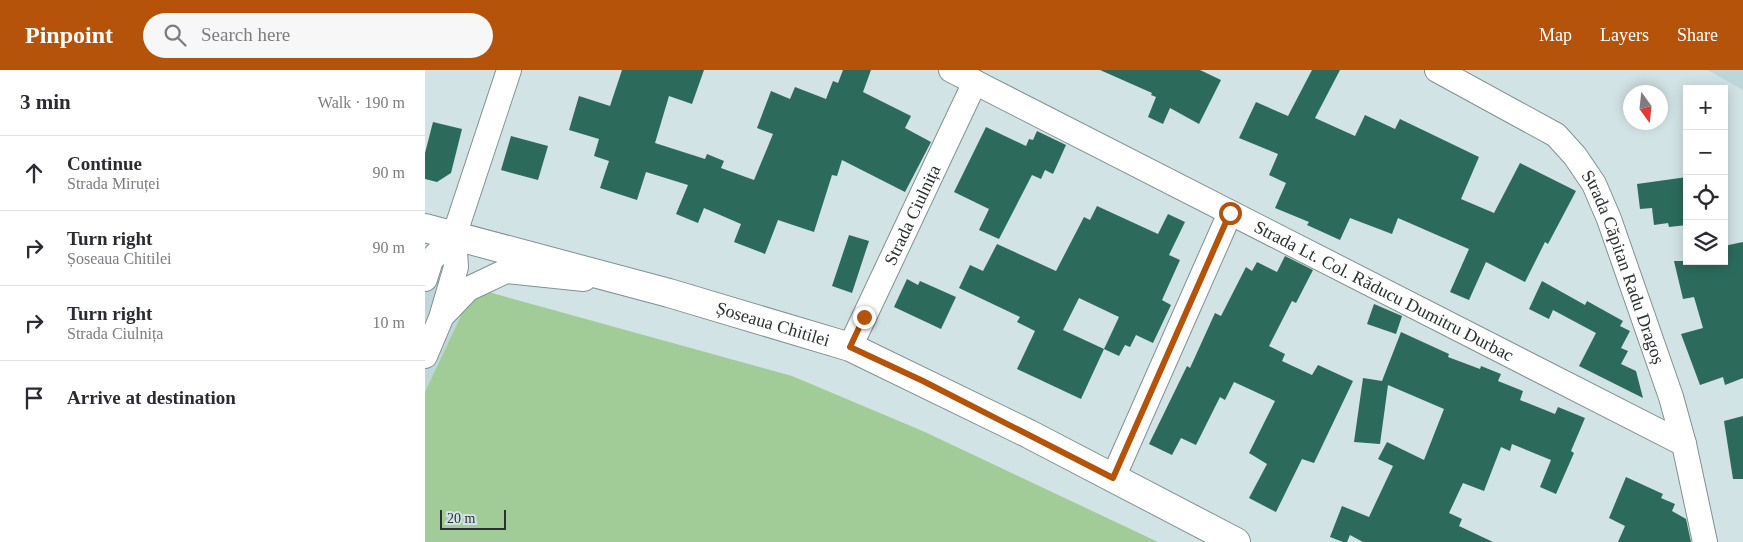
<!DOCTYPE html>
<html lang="en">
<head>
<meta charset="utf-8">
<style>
  :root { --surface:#fff; --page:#f7f7f7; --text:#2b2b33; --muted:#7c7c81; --line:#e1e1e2; --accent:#b45309 }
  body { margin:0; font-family:Georgia,serif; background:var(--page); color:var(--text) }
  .controls { position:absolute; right:15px; top:15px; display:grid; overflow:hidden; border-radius:0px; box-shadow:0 2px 12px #0003 }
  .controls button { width:45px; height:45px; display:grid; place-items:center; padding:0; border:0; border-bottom:1px solid var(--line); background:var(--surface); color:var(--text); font:25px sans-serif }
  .compass { position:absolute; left:1198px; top:15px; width:45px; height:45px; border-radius:50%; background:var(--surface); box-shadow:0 2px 12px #0003; rotate:165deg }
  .scale { position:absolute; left:15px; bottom:12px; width:66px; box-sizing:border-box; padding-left:5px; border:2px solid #2b3132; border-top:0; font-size:14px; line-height:18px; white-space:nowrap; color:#2b3132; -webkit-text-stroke:4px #d2e3e6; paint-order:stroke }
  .stop { position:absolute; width:15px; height:15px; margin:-11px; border:4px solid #b45309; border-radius:50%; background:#fff }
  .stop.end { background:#b45309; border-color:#fff; box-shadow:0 1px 5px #0008 }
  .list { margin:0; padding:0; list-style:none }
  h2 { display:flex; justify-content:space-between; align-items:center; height:65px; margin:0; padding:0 20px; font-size:21px }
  h2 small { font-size:16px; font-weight:400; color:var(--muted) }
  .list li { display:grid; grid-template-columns:32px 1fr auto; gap:15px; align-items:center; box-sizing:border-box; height:75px; padding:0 20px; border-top:1px solid var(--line) }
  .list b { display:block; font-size:19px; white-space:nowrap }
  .list p { margin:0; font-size:16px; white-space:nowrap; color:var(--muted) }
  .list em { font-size:16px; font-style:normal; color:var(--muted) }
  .icon { flex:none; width:28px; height:28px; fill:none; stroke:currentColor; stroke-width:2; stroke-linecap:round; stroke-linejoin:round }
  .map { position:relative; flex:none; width:1318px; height:472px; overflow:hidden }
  header { display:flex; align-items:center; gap:30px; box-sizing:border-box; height:70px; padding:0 25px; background:var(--accent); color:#fff }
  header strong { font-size:24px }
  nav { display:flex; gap:28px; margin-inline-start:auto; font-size:18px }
  .search { width:350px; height:45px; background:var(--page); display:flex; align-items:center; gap:12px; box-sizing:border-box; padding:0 18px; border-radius:28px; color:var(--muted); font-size:19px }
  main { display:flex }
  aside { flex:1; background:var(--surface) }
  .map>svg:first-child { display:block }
  .built { fill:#bdd6da }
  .green { fill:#a1cc97 }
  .building { fill:#2c6b5b; fill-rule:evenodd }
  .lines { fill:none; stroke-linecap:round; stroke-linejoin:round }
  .street-casing { stroke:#819193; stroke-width:26 }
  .primary-casing { stroke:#819193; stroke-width:30 }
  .street { stroke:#fff; stroke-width:24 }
  .primary { stroke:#fff; stroke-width:28 }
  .route { stroke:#b45309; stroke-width:6 }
  .labels { text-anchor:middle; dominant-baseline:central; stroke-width:5; stroke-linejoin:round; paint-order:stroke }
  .street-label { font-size:18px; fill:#2b3132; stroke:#d2e3e6 }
</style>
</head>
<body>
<header>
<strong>Pinpoint</strong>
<div class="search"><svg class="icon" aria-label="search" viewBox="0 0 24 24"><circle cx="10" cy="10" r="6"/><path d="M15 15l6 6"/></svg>Search here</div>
<nav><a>Map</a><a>Layers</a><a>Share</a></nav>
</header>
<main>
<aside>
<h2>3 min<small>Walk · 190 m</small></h2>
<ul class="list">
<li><svg class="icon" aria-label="ahead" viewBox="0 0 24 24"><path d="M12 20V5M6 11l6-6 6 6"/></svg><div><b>Continue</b><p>Strada Miruței</p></div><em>90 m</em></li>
<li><svg class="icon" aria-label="right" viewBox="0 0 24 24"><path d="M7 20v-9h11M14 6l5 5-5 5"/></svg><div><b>Turn right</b><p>Șoseaua Chitilei</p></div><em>90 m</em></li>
<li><svg class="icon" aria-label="right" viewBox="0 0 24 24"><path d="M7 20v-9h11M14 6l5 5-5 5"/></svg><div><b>Turn right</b><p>Strada Ciulnița</p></div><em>10 m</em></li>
<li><svg class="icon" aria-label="arrive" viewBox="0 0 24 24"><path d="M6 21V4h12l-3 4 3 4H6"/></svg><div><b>Arrive at destination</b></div></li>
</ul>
</aside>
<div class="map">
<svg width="1318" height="472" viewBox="0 0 1318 472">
  <rect width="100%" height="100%" fill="#d2e3e6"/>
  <g class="built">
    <polygon points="1283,0 1318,0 1318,20"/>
    <polygon points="0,204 49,218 0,322"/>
  </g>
  <polygon class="green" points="49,218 367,306 500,362 733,472 0,472 0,322"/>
  <g class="building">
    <polygon points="197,0 279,0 267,34 244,26 230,73 280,89 282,84 299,91 296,98 329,110 348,64 332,58 346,21 365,29 370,17 401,29 408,11 413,13 418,0 446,0 438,22 486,46 480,58 506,72 480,122 417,90 412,106 407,105 389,162 353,150 340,184 309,172 316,154 279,138 273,153 251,144 263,115 221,102 212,130 175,118 184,91 169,86 174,69 144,60 154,26 185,36"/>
    <polygon points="675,0 775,0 796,10 774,54 745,38 738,54 723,47 731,27 726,25 727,23"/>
    <polygon points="887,0 915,0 890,48 930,66 940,45 970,59 975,49 1054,87 1036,129 1069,143 1095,93 1151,121 1123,174 1120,172 1100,212 1061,192 1044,230 1025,222 1044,179 973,148 967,164 925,148 915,170 882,155 884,152 850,138 861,113 844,105 853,84 814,68 831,32 863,46"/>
    <polygon points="8,52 37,59 26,103 12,112 0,109 0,83"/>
    <polygon points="561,57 601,76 604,69 608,70 612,61 641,75 628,104 620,100 616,109 607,105 574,169 554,160 564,139 529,122"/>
    <polygon points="86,66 123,76 113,110 76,100"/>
    <polygon points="1262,107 1262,155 1244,157 1243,153 1229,155 1227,138 1215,139 1212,114"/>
    <path d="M 672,136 L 733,164 L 743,144 L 760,152 L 744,185 L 755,190 L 737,230 L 746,235 L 728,273 L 711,265 L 705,277 L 700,275 L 694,286 L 679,279 L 656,329 L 592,299 L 610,261 L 592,252 L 595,247 L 534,218 L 545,195 L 558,201 L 572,174 L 631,201 L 659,147 L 665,150 ZM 654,228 L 694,247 L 679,279 L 638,260 Z"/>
    <polygon points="424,165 444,171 427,223 407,216"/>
    <polygon points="1318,172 1318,308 1300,315 1298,307 1275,315 1256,264 1278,258 1269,227 1258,229 1249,191 1299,191 1299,176"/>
    <polygon points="860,186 888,200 871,233 867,231 844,276 860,284 857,291 887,305 893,295 928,311 889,393 877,389 851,442 824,428 842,394 824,383 850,331 809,312 800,330 795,327 771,375 756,368 747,385 724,374 762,296 765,298 790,243 796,246 821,197 827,201 832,192 852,202"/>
    <polygon points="482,209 493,215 495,211 531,227 516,259 469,237"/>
    <polygon points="1117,211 1160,235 1162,231 1198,251 1195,256 1205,261 1196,278 1203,281 1196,294 1211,301 1218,328 1154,296 1171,263 1128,240 1124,249 1104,239"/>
    <polygon points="949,234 977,246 971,264 942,254"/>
    <polygon points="976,262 1024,284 1023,287 1055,299 1056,296 1076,304 1073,311 1098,321 1095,330 1130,344 1133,337 1160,348 1146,381 1149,383 1131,424 1115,417 1126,390 1087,374 1085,381 1076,377 1059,421 1038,413 1024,443 1037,449 1034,456 1068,472 938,472 925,465 922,472 918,472 905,467 917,436 944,447 968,396 953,389 962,372 999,390 1019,339 963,315 955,374 929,372 938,308 957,311"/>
    <polygon points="1318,346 1318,409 1308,409 1299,351"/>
    <polygon points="1201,407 1238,424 1236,428 1250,434 1247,441 1261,449 1266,472 1193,472 1200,456 1184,448"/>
  </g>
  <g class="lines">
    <defs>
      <g id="street">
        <path id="s1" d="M 526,0 L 1259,374"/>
        <path id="s2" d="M 1012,0 L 1131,65 L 1150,86 L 1169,114 L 1184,149 L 1246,327 L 1259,374 L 1280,472"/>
        <polyline points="0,209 6,190 29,166"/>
        <polyline points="20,243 43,219 81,201 159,209"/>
        <path id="s3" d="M 425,277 L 550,12"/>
        <polyline points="0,286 16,248 31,197 29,166 84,0"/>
        <polyline points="688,408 805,143"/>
      </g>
      <g id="primary">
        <path id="s4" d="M 0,158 L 244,223 L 425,277 L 604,364 L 811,472"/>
      </g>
    </defs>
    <use href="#street" class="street-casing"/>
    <use href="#primary" class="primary-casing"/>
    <use href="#street" class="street"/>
    <use href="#primary" class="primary"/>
  </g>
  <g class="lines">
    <polyline class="route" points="439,247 425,277 498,311 688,408 805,143"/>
  </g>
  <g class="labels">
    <g class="street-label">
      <text stroke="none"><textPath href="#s3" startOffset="146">Strada Ciulnița</textPath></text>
      <text stroke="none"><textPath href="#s2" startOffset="286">Strada Căpitan Radu Dragoș</textPath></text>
      <text stroke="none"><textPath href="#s1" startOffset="486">Strada Lt. Col. Răducu Dumitru Durbac</textPath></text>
      <text stroke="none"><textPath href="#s4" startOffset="361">Șoseaua Chitilei</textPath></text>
    </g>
  </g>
</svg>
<div class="controls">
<button>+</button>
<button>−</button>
<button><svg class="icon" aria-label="locate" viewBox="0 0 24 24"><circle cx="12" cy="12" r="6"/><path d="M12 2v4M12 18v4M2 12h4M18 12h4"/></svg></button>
<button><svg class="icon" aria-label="layers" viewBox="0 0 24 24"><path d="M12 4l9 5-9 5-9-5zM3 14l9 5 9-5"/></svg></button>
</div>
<svg class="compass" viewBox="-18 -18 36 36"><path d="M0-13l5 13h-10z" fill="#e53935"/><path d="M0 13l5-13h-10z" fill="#7c7c81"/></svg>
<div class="scale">20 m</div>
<div class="stop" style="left:805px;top:143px"></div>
<div class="stop end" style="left:439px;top:247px"></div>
</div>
</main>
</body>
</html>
